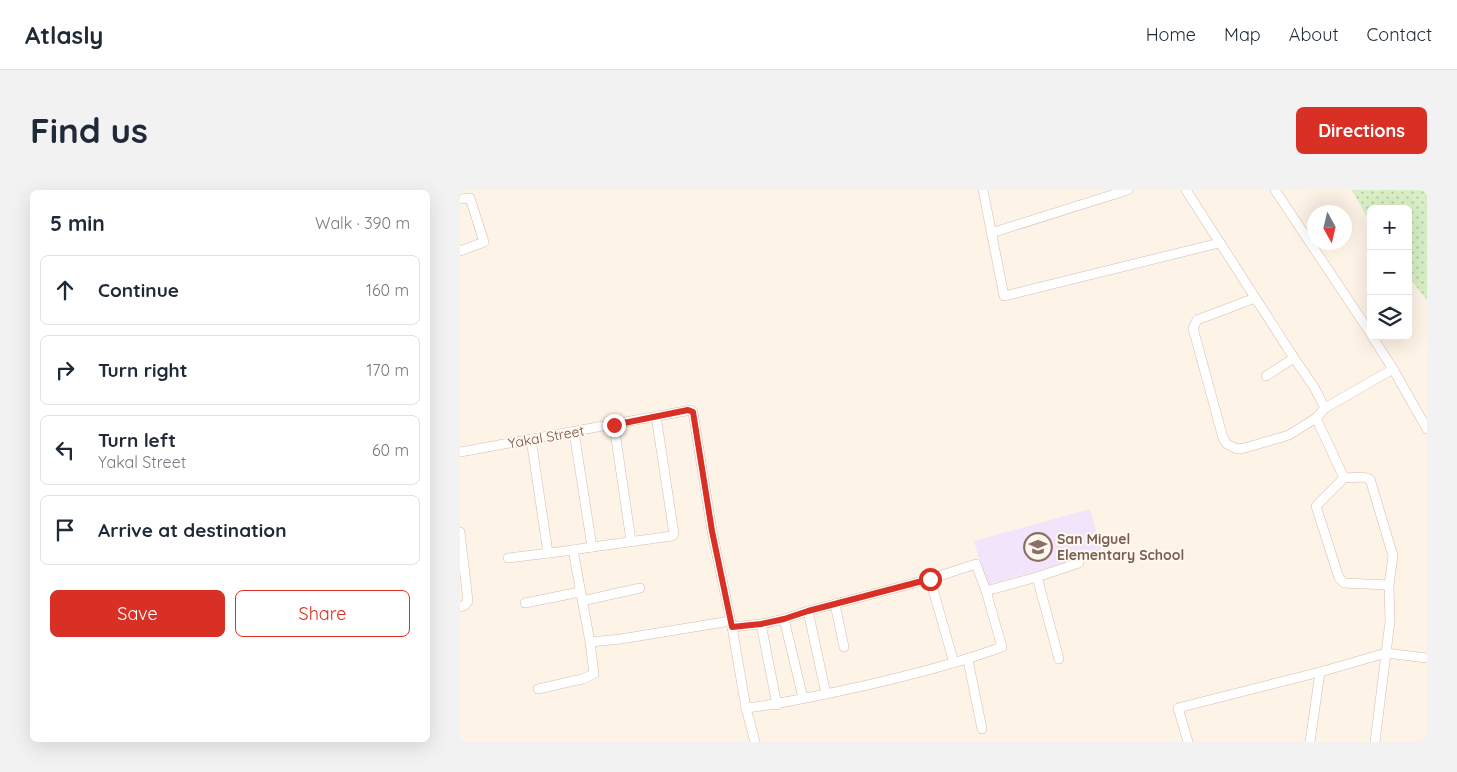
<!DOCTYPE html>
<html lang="en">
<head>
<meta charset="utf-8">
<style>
  :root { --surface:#fff; --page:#f2f2f3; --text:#1f2937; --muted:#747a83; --line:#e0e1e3; --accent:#d93025 }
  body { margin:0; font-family:Quicksand,sans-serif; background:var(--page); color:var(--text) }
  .controls { position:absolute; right:15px; top:15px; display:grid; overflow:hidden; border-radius:8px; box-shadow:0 5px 20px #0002 }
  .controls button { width:45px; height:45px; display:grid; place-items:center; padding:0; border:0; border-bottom:1px solid var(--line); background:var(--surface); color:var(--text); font:25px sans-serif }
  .compass { position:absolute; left:847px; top:15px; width:45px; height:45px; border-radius:50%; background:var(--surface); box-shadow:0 5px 20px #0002; rotate:172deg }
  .stop { position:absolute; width:15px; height:15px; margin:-11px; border:4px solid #d93025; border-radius:50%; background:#fff }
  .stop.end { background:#d93025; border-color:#fff; box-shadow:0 1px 5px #0008 }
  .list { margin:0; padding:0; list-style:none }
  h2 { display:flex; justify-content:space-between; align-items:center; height:65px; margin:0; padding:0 20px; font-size:21px }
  h2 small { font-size:16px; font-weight:400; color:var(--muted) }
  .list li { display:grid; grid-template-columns:32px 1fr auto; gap:15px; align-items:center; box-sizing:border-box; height:70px; margin:0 10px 10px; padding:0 10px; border:1px solid var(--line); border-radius:8px }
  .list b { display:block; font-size:19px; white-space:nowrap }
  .list p { margin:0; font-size:16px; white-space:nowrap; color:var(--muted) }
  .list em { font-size:16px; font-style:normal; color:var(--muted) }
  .actions { display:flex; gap:10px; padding:15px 20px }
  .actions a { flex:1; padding:11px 0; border:1px solid var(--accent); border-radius:8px; text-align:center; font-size:18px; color:var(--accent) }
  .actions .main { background:var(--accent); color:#fff }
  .icon { flex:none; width:28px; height:28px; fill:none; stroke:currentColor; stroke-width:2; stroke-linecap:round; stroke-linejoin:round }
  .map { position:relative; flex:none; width:967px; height:552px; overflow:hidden; border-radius:8px }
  header { display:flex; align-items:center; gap:30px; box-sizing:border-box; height:70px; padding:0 25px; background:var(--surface); border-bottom:1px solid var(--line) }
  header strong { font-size:24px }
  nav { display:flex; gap:28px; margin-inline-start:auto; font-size:18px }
  .intro { display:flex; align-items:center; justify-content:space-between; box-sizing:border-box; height:120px; padding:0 30px }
  h1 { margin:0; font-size:35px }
  .button { padding:12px 22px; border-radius:8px; background:var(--accent); color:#fff; font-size:18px; font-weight:700 }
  main { display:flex; gap:30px; padding:0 30px }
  aside { flex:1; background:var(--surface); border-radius:8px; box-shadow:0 5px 20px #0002 }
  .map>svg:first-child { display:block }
  .education { fill:#f1e4fb }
  .grass { fill:url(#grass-dots) }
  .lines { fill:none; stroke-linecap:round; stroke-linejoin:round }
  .street-casing { stroke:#d4bcae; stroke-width:10 }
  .street { stroke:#fff; stroke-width:9 }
  .route { stroke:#d93025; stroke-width:6 }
  .labels { text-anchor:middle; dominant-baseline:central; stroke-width:4; stroke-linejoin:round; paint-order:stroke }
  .street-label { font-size:14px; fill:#7b5648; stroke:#fff8f0 }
  .education-label { font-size:14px; font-weight:bold; fill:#785e54; stroke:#fff8f0; text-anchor:start }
</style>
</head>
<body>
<header>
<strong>Atlasly</strong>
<nav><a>Home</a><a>Map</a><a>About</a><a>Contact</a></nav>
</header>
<div class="intro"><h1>Find us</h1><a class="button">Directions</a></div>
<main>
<aside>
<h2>5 min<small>Walk · 390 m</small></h2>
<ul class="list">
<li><svg class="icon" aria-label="ahead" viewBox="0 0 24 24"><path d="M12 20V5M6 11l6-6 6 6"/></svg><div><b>Continue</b></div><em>160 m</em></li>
<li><svg class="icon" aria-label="right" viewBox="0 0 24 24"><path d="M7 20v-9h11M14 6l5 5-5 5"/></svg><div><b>Turn right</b></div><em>170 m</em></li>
<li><svg class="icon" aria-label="left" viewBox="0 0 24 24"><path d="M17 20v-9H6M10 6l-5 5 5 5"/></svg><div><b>Turn left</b><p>Yakal Street</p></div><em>60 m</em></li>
<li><svg class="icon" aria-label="arrive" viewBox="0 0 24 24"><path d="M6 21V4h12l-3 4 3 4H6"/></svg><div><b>Arrive at destination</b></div></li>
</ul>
<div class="actions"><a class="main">Save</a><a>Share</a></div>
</aside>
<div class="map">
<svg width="967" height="552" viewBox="0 0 967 552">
  <defs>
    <pattern id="grass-dots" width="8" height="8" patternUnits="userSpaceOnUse" patternTransform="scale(1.25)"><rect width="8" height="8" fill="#d8eec4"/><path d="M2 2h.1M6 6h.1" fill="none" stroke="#b4c4a1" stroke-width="1.8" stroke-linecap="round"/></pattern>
  </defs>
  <rect width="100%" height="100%" fill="#fef3e7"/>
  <polygon class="education" points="630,319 642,363 527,395 514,351"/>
  <polygon class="grass" points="892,0 967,0 967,110 948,86 948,19 911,19 911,34"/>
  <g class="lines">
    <defs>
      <g id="street">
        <polyline points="523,0 544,106 759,53"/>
        <polyline points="726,0 834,168 854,197 865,218"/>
        <polyline points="815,0 911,144"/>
        <polyline points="0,9 10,8 24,52 0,61"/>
        <polyline points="531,43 668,0"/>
        <polyline points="795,108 737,130 733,138 763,248 767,254 777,259 785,258 829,245 856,228 865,218 933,179"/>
        <polyline points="912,146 933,179 967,239"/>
        <polyline points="806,186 834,168"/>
        <polyline points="856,228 884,288"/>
        <polyline points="154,235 171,351"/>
        <polyline points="114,242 132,357 212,346 214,344 196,226"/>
        <polyline points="71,249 88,363"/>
        <polyline points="0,262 231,220 233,222 252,341 272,437 286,518"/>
        <polyline points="0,342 8,411 5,415 0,417"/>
        <polyline points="132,357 113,360 130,452 161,449 270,431"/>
        <polyline points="48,368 113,360"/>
        <polyline points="577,387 599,469"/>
        <polyline points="470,389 494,473"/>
        <polyline points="526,401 577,387 619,373"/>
        <polyline points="122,411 180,398"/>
        <polyline points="65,413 120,402"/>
        <polyline points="375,414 384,457"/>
        <polyline points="348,421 366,504"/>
        <polyline points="324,429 343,508"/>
        <polyline points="301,434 317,515"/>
        <path d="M 272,437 L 301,434 L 324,429 L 348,421 L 470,389 L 516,374 L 526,401 L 542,457 C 478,480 412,495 346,508 C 326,512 306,516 286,518 L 295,552"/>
        <polyline points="508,470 522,539"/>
        <polyline points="78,499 122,489 134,484 130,452"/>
        <polyline points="728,552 718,518 860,482 926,463 967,468"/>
        <polyline points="850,552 860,482"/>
        <polyline points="915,552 930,431 929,395 933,366 910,289 903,287 884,288 856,316 879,388 884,393 929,395"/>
      </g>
    </defs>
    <use href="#street" class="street-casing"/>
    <use href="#street" class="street"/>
  </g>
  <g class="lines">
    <polyline class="route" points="154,235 228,220 233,222 252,341 272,437 301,434 324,429 348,421 470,389"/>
  </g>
  <defs>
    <symbol id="school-ring" viewBox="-11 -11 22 22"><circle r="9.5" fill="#fff8f0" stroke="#8d6e63" stroke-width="1.5"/><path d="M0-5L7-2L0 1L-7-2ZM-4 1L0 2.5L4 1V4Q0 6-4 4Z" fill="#8d6e63"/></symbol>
  </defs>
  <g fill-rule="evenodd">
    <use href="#school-ring" x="562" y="341" width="32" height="32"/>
  </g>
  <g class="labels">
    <g class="street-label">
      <text transform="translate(86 247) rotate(-10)">Yakal Street</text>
    </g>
    <g class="education-label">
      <text x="597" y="349">San Miguel<tspan x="597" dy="16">Elementary School</tspan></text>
    </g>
  </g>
</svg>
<div class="controls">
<button>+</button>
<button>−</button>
<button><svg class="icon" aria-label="layers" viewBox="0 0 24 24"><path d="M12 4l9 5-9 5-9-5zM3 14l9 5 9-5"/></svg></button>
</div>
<svg class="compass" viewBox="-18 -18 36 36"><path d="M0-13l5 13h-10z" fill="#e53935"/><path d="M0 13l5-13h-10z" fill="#747a83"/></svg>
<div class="stop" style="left:470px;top:389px"></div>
<div class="stop end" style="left:154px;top:235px"></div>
</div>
</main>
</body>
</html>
